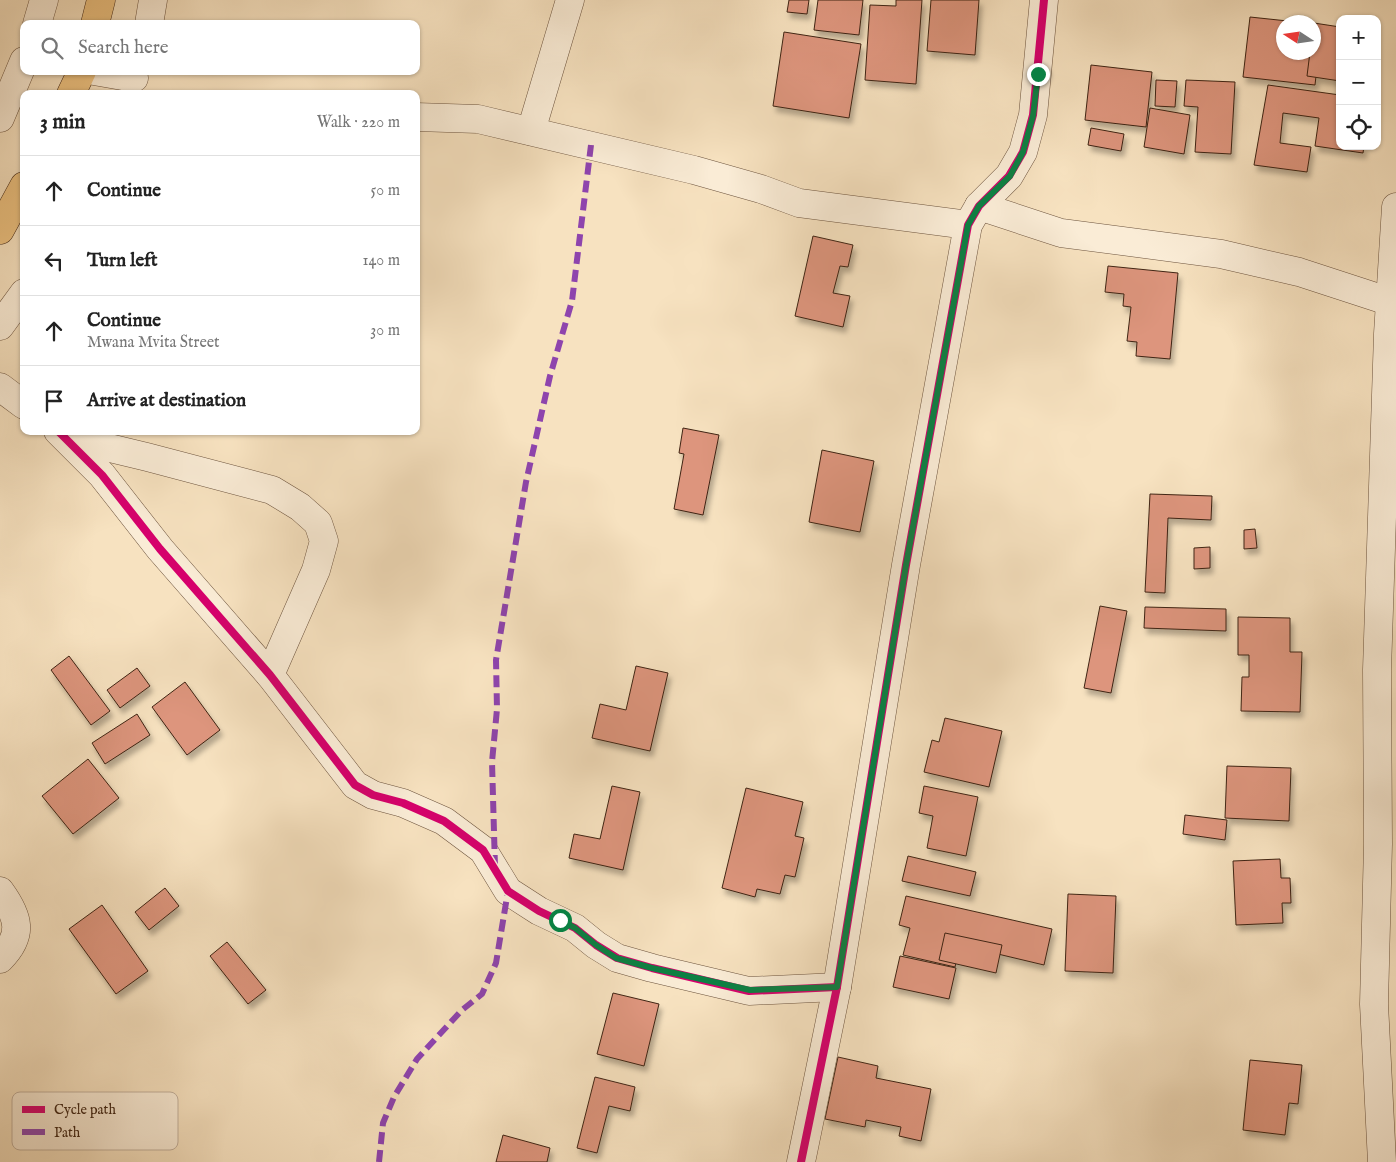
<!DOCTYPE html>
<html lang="en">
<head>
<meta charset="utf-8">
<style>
  :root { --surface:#fff; --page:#f6f6f6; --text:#222; --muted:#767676; --line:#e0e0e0 }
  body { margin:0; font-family:"IM FELL English",serif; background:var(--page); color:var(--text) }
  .controls { position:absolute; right:15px; top:15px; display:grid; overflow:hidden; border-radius:10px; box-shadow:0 1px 4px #0004 }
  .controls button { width:45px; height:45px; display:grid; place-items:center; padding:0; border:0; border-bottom:1px solid var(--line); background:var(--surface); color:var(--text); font:25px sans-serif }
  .compass { position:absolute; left:1276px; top:15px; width:45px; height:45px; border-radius:50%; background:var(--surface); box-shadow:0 1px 4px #0004; rotate:282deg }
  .stop { position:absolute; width:15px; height:15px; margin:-11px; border:4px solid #0b8043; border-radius:50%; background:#fff }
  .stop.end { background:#0b8043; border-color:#fff; box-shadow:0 1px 5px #0008 }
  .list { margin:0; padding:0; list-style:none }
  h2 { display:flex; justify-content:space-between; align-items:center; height:65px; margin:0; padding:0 20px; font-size:21px }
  h2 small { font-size:16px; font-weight:400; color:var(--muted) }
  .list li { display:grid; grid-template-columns:32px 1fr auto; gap:15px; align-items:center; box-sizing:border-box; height:70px; padding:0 20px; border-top:1px solid var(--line) }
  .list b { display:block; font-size:19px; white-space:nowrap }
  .list p { margin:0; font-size:16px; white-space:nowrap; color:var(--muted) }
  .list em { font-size:16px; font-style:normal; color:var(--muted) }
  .icon { flex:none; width:28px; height:28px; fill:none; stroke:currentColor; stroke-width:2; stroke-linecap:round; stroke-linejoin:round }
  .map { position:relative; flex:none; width:1396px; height:1162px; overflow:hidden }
  .search { position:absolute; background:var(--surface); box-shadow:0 1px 4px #0004; left:20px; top:20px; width:400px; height:55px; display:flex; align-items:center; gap:12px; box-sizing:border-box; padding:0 18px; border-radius:10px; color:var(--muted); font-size:19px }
  .panel { position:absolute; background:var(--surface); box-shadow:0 1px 4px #0004; left:20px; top:90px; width:400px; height:345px; border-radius:10px }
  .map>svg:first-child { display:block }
  .building { fill:#dd957d; stroke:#3f2413; filter:url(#shadow) }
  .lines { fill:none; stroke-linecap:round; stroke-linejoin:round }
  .minor-casing { stroke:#6d543e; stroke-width:29 }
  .major-casing { stroke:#3f2413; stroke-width:29 }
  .minor { stroke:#faecd6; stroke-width:28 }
  .major { stroke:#ecc180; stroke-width:28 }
  .quiet { stroke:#8e44ad; stroke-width:6; stroke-dasharray:12 6; stroke-linecap:butt }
  .cycleway-casing { stroke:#faecd6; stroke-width:11 }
  .cycleway { stroke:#d6006c; stroke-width:8 }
  .route { stroke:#0b8043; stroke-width:6 }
  .key { fill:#faecd6; stroke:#c2b09c; stroke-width:1 }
  .key-label { font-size:14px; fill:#3f2413 }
</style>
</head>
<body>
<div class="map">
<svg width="1396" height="1162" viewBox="0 0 1396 1162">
  <defs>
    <filter id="shadow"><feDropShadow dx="3" dy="5.5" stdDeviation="2.5" flood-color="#0004"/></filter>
  </defs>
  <rect width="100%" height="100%" fill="#f7e2c0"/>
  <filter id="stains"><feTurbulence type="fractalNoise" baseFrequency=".004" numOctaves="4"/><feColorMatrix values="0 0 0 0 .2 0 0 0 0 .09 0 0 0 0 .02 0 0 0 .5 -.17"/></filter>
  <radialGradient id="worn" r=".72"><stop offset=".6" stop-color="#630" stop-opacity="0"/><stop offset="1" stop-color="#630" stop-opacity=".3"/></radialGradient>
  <g class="building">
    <polygon points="789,0 809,0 807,14 787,12"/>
    <polygon points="818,0 863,0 859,35 814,30"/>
    <polygon points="896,0 922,0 916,84 865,80 870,5 896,6"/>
    <polygon points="931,0 979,0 975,55 927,51"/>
    <polygon points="1250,17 1297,22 1284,22 1284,52 1294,52 1294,55 1318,58 1315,85 1243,77"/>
    <polygon points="1314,23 1340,27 1340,81 1307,76 1310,52 1314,52"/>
    <polygon points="784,32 861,44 849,118 773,106"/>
    <polygon points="1091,65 1152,72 1146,127 1085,120"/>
    <polygon points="1156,80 1177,81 1175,107 1155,106"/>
    <polygon points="1186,80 1235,82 1231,154 1195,152 1198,107 1184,106"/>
    <polygon points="1268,85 1340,95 1340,146 1364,146 1363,153 1315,146 1319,118 1283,113 1280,143 1311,147 1307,172 1254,165"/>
    <polygon points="1150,108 1190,115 1184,154 1144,147"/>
    <polygon points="1091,128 1124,134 1121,151 1088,145"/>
    <polygon points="813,236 853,245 848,267 840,266 833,293 850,296 843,327 795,316"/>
    <polygon points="1108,266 1178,273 1170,359 1136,356 1137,342 1127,341 1131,307 1123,306 1124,294 1105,292"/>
    <polygon points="683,428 719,435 703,515 674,509 684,454 679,453"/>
    <polygon points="822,450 874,461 860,532 809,522"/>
    <polygon points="1150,494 1212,496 1211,520 1168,518 1165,593 1145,592"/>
    <polygon points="1255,529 1257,548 1244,549 1244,530"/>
    <polygon points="1210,547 1210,568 1194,569 1194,548"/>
    <polygon points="1100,606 1127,611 1111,693 1084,688"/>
    <polygon points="1145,607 1226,609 1226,631 1144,628"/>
    <polygon points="1238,617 1290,618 1290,652 1302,652 1300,712 1241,711 1242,677 1249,677 1249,655 1238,655"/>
    <polygon points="69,656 110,711 91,725 51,670"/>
    <polygon points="636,666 668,673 650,751 592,738 600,704 626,710"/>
    <polygon points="137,668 150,686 120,708 107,690"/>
    <polygon points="185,682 220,730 187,755 152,707"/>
    <polygon points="137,714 150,735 105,764 92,743"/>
    <polygon points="945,718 1002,731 989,787 924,772 932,740 939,742"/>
    <polygon points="88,759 119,798 73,834 42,796"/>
    <polygon points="1227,766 1291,768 1289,821 1225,818"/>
    <polygon points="612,786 640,792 623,870 569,858 574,834 600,839"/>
    <polygon points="924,786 978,797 966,856 927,848 933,816 919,813"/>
    <polygon points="746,788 803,802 795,836 804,838 795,877 785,875 780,894 757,889 755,897 722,888"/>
    <polygon points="1185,815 1227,820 1225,840 1183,834"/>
    <polygon points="908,856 976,872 970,896 902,881"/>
    <polygon points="1280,859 1281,878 1290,878 1291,903 1282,903 1283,923 1236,925 1233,861"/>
    <polygon points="165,888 179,906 149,930 135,912"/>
    <polygon points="1068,894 1116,896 1113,973 1065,971"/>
    <polygon points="906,896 1052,929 1044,965 960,945 955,967 903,955 910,928 899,925"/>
    <polygon points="102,905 148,971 116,994 69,929"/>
    <polygon points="945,933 1002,945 996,973 939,960"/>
    <polygon points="227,942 266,990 248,1004 210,956"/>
    <polygon points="900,956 956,968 949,999 893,987"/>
    <polygon points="613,993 659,1004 644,1066 597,1054"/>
    <polygon points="838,1057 878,1066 876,1078 931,1089 921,1141 899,1136 901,1127 866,1120 865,1127 825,1119"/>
    <polygon points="1250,1060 1302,1065 1298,1104 1289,1103 1285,1135 1243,1130"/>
    <polygon points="595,1077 635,1087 630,1111 609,1106 597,1153 577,1148"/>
    <polygon points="503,1135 550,1148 547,1162 496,1162"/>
  </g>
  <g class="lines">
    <defs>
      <g id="minor">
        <polyline points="37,24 44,0"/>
        <polyline points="149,24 153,0"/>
        <polyline points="94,71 134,78"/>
        <polyline points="416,117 478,119 694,170 761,189 799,203 968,225"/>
        <polyline points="0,118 24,61"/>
        <polyline points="531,131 570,0"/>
        <polyline points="979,206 1061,233 1221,254 1299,272 1391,302"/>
        <polyline points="0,326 24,293"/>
        <polyline points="0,387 24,405"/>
        <polyline points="58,431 102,475 160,549 270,675 355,785 373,795 403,803 444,821 483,850 508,891 539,911 575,928 596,945 617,958 652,968 749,991 837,987"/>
        <polyline points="68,438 147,457 272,490 300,507 318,523 324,541 316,570 270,675"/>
        <path d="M 0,891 C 19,917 24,935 0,959"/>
        <polyline points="801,1162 837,987 906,565 968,225 979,206 1009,176 1023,152 1033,115 1044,0"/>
        <polyline points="1382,1162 1374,1004 1378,844 1377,670 1388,334 1396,207"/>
      </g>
      <g id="major">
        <polyline points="95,24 101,0"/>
        <polyline points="71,94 82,71"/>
        <polyline points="0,230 24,186"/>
      </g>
    </defs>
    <use href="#minor" class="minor-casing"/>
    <use href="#major" class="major-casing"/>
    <use href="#minor" class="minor"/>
    <use href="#major" class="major"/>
    <g class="quiet">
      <polyline points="495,867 492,762 497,709 496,660 526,482 550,376 572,301 591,145"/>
      <polyline points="379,1162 383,1123 394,1097 417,1059 462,1010 482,994 496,963 508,891"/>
    </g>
    <defs>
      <g id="cycleway">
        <polyline points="58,431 102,475 160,549 270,675 355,785 373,795 403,803 444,821 483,850 508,891 539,911 575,928 596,945 617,958 652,968 749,991 837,987"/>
        <polyline points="801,1162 837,987 906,565 968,225 979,206 1009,176 1023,152 1033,115 1044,0"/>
      </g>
    </defs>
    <use href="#cycleway" class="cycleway-casing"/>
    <use href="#cycleway" class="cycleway"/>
  </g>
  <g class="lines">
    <polyline class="route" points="560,920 575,928 596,945 616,958 652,968 750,990 837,987 906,565 968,225 979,206 1010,176 1023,152 1033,116 1038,74"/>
  </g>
  <rect x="12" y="1092" width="166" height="58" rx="8" class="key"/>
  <rect x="22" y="1106" width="23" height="7" fill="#d6006c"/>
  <rect x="22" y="1129" width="23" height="6" fill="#8e44ad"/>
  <g class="key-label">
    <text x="54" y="1114">Cycle path</text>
    <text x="54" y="1137">Path</text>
  </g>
  <rect width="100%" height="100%" filter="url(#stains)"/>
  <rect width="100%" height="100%" fill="url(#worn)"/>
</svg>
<div class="controls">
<button>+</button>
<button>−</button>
<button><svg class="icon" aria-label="locate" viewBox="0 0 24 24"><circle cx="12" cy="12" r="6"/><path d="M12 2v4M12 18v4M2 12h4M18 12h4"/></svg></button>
</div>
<svg class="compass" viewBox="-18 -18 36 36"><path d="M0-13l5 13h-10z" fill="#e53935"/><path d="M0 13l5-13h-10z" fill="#767676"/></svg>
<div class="stop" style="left:560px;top:920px"></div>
<div class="stop end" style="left:1038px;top:74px"></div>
<div class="search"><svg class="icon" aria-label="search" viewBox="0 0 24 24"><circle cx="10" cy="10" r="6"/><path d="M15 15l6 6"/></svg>Search here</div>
<section class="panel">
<h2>3 min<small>Walk · 220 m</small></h2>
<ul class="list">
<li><svg class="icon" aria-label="ahead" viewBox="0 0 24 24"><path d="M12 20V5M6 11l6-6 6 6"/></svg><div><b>Continue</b></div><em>50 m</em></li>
<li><svg class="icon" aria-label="left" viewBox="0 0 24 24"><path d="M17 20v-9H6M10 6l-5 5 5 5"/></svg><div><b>Turn left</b></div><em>140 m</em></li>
<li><svg class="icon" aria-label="ahead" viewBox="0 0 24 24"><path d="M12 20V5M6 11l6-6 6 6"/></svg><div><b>Continue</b><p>Mwana Mvita Street</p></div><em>30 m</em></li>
<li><svg class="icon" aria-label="arrive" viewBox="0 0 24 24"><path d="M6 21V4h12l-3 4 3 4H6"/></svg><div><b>Arrive at destination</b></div></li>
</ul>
</section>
</div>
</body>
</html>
